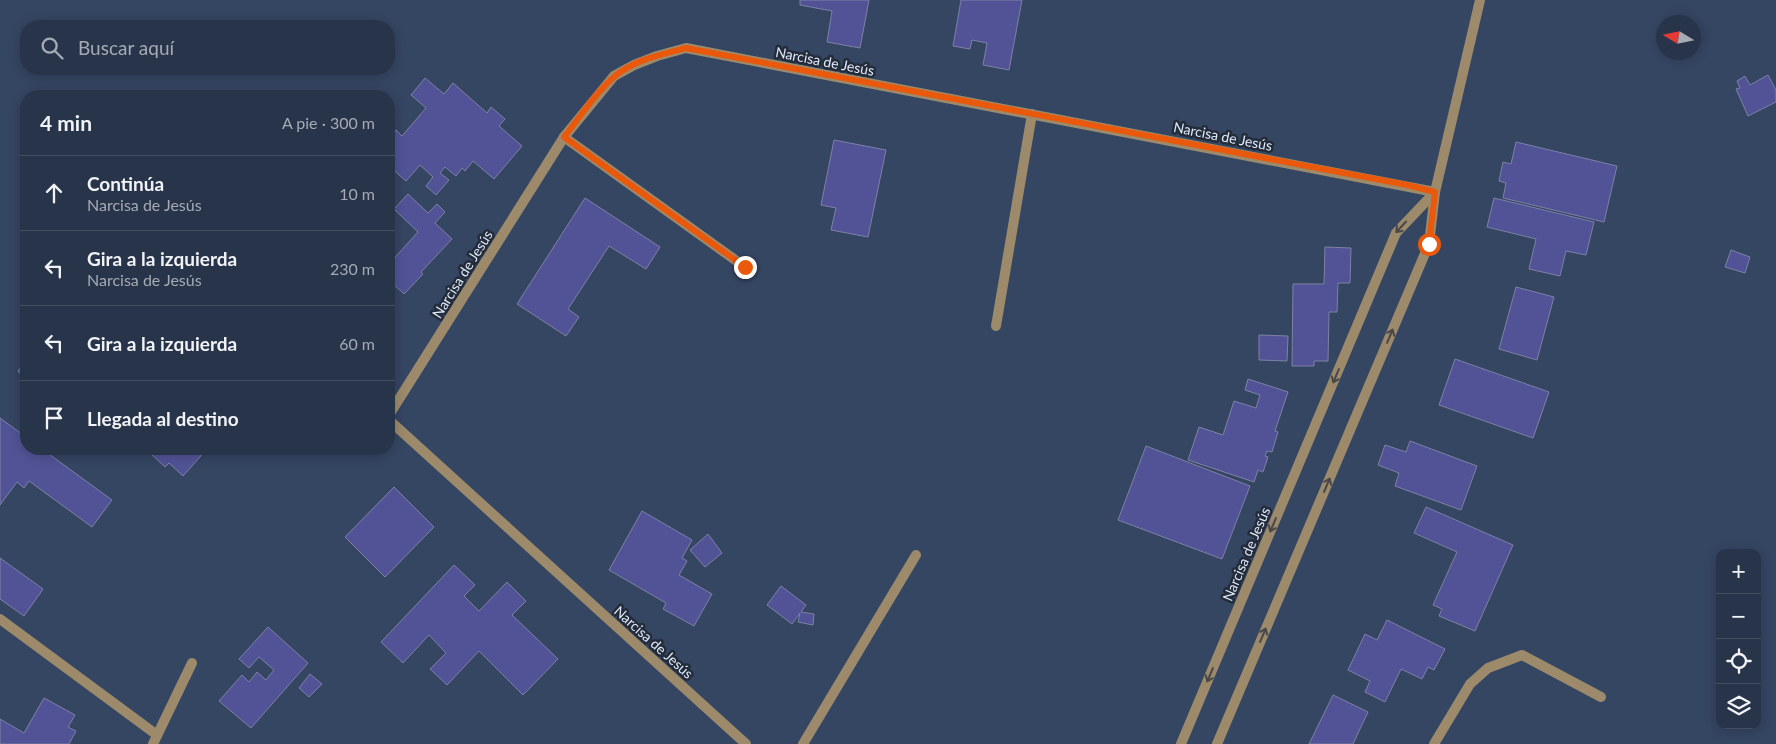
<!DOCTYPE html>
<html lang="es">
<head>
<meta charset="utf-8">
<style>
  :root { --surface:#28344a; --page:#303c51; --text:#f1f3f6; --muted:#a5aab5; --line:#444f62 }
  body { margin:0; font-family:Lato,sans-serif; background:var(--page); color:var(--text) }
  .controls { position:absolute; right:15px; bottom:15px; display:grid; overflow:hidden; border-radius:10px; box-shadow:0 2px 12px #0003 }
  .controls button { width:45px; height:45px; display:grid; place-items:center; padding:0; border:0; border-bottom:1px solid var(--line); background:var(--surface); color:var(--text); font:25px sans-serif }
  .compass { position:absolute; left:1656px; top:15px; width:45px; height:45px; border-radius:50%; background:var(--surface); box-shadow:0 2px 12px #0003; rotate:280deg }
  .stop { position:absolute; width:15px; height:15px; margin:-11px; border:4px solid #ea580c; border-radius:50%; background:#fff }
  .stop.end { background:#ea580c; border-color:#fff; box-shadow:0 1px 5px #0008 }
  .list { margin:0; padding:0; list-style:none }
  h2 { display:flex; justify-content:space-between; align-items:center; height:65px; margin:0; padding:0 20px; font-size:21px }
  h2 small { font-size:16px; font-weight:400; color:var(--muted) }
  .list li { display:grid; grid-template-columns:32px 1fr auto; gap:15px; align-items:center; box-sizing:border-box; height:75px; padding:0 20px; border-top:1px solid var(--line) }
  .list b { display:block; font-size:19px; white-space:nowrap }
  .list p { margin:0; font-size:16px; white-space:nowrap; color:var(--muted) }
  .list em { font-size:16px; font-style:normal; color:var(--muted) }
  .icon { flex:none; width:28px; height:28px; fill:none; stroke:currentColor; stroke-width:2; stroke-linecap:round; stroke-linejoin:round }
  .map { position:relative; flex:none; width:1776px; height:744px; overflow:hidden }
  .search { position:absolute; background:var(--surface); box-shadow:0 2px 12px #0003; left:20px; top:20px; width:375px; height:55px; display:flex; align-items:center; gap:12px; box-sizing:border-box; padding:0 18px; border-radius:20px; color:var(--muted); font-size:19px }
  .panel { position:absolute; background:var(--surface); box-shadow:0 2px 12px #0003; left:20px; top:90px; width:375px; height:365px; border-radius:20px }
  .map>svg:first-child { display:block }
  .building { fill:#525396; stroke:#7e81a5 }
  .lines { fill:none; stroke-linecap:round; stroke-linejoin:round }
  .service { stroke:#9c8a6b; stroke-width:10 }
  .minor { stroke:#9c8a6b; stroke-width:10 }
  .oneway { stroke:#484849 }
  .route { stroke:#ea580c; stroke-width:6 }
  .labels { text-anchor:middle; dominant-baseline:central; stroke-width:5; stroke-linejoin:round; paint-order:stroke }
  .street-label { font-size:14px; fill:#dee9fb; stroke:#242c3a }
</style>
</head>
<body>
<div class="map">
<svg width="1776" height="744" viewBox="0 0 1776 744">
  <rect width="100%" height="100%" fill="#354663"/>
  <g class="building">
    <polygon points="800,0 869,0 860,48 827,42 832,11 800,5"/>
    <polygon points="961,0 1022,0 1009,70 983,65 987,43 972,40 970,49 953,46"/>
    <polygon points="1768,75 1776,90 1776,102 1748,116 1736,89 1740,88 1737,81 1745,76 1750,85"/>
    <polygon points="425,78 444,94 453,83 487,113 491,107 505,119 499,126 522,146 494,179 473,161 465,171 462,168 456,176 445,167 440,173 449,180 436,195 426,186 433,177 420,165 406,181 389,166 389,139 396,130 402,136 426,108 411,95"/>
    <polygon points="834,140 886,150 868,237 831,230 836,208 821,205"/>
    <polygon points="1516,142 1617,166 1604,222 1503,198 1506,183 1499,181 1503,162 1511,164"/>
    <polygon points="408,194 428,213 437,204 445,212 435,223 452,239 421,272 423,274 404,294 389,280 389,264 418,232 394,209"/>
    <polygon points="585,198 660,247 646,269 609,246 568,309 579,317 566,336 517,304"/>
    <polygon points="1494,198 1594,222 1586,255 1566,251 1560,276 1529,269 1536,239 1487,227"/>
    <polygon points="1325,247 1351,248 1350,283 1338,283 1337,312 1329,312 1328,361 1314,361 1314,366 1292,366 1293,284 1324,284"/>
    <polygon points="1731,250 1750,257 1745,273 1725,267"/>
    <polygon points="1516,287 1554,297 1537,360 1499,349"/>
    <polygon points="1259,335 1288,336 1287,361 1259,360"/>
    <polygon points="1455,359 1549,392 1533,438 1439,405"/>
    <polygon points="26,361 26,379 18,371"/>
    <polygon points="1248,379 1288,392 1275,431 1278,432 1272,452 1267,451 1265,456 1268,457 1263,472 1258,470 1254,482 1188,460 1199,427 1223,435 1234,401 1256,408 1260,395 1245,390"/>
    <polygon points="0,418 26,437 26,449 42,449 112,500 92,527 29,481 24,488 17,482 0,505"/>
    <polygon points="1410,441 1477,466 1461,510 1395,486 1399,473 1378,465 1385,445 1406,452"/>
    <polygon points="1146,446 1250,486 1222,559 1118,520"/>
    <polygon points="150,449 207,449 183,476 169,463 165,467 148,451"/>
    <polygon points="394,487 434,527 385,577 345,537"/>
    <polygon points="1426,507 1513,545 1475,631 1439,616 1442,609 1433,605 1457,552 1414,533"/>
    <polygon points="642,511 692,540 682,558 687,561 679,575 712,594 694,626 663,609 666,603 609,570"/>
    <polygon points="708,534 722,553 705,567 690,550"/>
    <polygon points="0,558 43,589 24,616 0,599"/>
    <polygon points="454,565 475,585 464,596 479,611 507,582 526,601 512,615 558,659 523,695 479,651 447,685 430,669 446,653 429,635 403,663 381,642"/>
    <polygon points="781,586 806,605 801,612 814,614 813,625 798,622 800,613 792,624 767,605"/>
    <polygon points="1387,620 1445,649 1434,670 1428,667 1422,679 1401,669 1385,702 1365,692 1370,681 1348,670 1365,634 1377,640"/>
    <polygon points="268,627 308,663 251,728 219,701 242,675 249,682 257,672 266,680 274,670 259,657 249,668 239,659"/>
    <polygon points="310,674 322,684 309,697 299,688"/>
    <polygon points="1333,695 1368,712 1353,744 1309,744"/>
    <polygon points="44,698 75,715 68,727 76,731 69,744 0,744 0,719 24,733"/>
  </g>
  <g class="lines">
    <g class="service">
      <polyline points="564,137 745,267"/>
      <polyline points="1435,192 1480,0"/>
      <polyline points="996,326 1032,114"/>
      <polyline points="0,619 157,735"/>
      <polyline points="803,744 916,555"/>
    </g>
    <g class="minor">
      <polyline points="389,415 564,137 614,76 634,65 657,56 686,48 1435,192"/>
      <polyline points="389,420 746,744"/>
      <polyline points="153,744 192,663"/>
      <polyline points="1181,744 1396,233 1435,192"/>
      <polyline points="1217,744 1429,244 1435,192"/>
      <polyline points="1434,744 1470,684 1488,668 1522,655 1601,697"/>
    </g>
  </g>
  <defs><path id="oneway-shaft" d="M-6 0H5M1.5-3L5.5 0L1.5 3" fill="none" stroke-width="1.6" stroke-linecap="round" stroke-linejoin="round" transform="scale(1.25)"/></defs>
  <g class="oneway">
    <use href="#oneway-shaft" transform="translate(1401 227) rotate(133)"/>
    <use href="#oneway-shaft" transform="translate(1390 336) rotate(-67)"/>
    <use href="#oneway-shaft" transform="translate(1336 376) rotate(113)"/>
    <use href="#oneway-shaft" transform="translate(1327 485) rotate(-67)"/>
    <use href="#oneway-shaft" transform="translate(1273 525) rotate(113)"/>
    <use href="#oneway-shaft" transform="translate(1263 635) rotate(-67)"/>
    <use href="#oneway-shaft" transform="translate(1210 675) rotate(113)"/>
  </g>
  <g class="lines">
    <path class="route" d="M 745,267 L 564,137 C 580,117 595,93 614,77 C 633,60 663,54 686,48 L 1407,185 L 1435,192 L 1429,244"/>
  </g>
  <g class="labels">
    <g class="street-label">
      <text transform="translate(825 61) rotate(11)">Narcisa de Jesús</text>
      <text transform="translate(1223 136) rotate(11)">Narcisa de Jesús</text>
      <text transform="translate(462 274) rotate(-58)">Narcisa de Jesús</text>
      <text transform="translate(1246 554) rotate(-67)">Narcisa de Jesús</text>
      <text transform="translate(654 642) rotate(42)">Narcisa de Jesús</text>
    </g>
  </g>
</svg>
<div class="controls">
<button>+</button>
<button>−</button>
<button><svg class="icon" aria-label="locate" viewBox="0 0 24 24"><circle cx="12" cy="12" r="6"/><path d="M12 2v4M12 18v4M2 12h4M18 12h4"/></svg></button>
<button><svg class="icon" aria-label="layers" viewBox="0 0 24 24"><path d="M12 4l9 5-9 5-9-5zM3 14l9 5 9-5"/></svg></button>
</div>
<svg class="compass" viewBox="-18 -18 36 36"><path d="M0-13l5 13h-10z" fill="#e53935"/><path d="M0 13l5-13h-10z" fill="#a5aab5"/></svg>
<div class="stop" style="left:1429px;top:244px"></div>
<div class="stop end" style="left:745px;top:267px"></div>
<div class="search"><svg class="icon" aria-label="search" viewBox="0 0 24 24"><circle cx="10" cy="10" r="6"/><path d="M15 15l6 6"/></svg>Buscar aquí</div>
<section class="panel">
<h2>4 min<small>A pie · 300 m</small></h2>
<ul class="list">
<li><svg class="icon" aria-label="ahead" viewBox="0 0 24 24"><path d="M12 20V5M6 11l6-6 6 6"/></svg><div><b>Continúa</b><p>Narcisa de Jesús</p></div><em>10 m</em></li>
<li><svg class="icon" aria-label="left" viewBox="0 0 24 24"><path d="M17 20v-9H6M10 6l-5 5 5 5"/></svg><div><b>Gira a la izquierda</b><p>Narcisa de Jesús</p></div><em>230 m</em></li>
<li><svg class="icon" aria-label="left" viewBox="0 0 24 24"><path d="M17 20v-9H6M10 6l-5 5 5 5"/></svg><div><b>Gira a la izquierda</b></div><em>60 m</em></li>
<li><svg class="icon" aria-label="arrive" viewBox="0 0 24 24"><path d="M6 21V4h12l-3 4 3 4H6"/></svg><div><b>Llegada al destino</b></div></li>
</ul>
</section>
</div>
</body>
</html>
